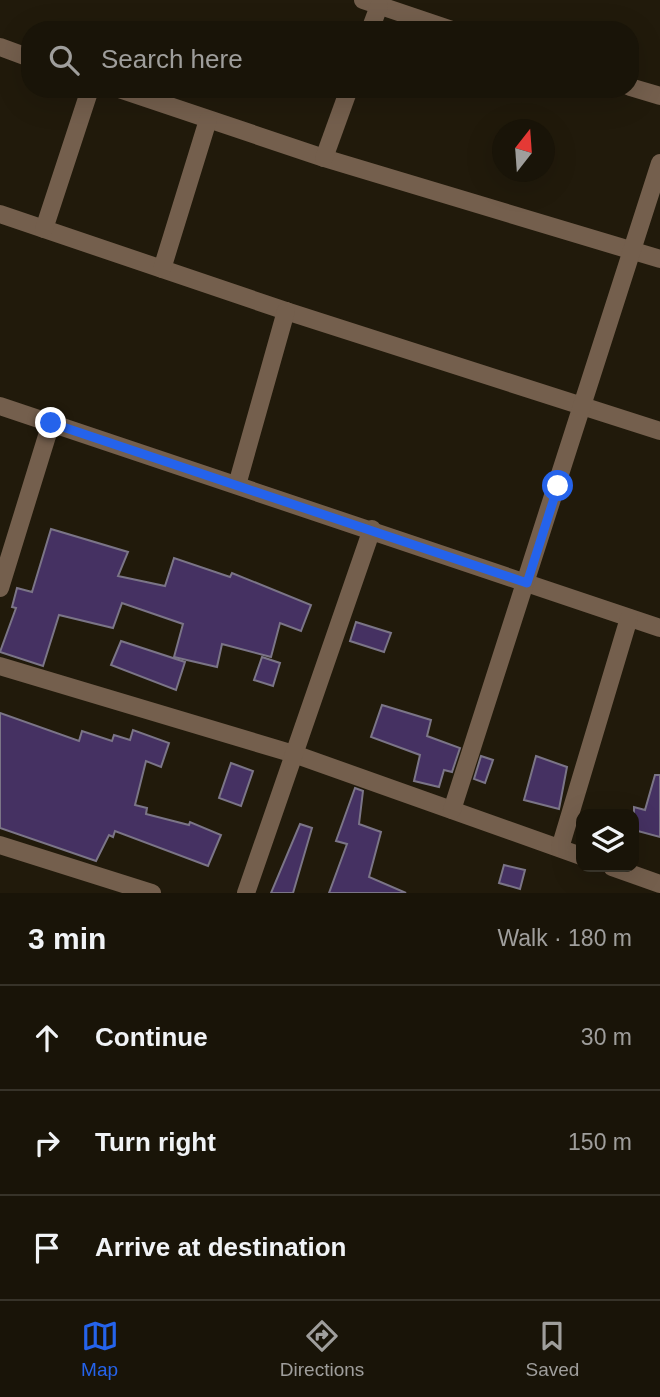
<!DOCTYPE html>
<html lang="en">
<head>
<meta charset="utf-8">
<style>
  :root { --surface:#191408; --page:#262116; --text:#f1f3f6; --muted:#9f9e9c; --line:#373329; --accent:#2563eb }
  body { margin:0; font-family:Helvetica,sans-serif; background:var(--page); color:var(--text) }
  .controls { position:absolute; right:21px; bottom:21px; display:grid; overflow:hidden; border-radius:14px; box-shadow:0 7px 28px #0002 }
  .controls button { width:63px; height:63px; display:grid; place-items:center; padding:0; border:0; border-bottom:2px solid var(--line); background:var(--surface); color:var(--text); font:35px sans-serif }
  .compass { position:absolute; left:492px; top:119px; width:63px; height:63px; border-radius:50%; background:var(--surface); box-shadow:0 7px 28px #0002; rotate:17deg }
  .stop { position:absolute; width:21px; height:21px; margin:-16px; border:5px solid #2563eb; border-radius:50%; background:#fff }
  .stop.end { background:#2563eb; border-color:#fff; box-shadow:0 2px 7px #0008 }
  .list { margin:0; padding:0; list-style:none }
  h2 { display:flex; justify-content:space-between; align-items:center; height:91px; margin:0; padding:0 28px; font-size:30px }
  h2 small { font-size:23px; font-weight:400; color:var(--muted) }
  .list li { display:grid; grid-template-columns:46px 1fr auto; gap:21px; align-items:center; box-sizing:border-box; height:105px; padding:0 28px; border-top:2px solid var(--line) }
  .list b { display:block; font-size:26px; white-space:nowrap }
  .list em { font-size:23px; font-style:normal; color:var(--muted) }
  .icon { flex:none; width:38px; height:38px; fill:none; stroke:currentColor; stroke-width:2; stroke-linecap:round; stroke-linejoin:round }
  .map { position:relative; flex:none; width:660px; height:893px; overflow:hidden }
  .search { position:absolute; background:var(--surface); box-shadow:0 7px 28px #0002; left:21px; right:21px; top:21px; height:77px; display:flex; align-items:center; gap:18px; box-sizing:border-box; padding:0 24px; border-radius:28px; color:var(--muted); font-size:26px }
  .sheet { height:406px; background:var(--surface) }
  nav { display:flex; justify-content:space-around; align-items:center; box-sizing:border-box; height:98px; border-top:2px solid var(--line); background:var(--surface); font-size:19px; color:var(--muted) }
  nav a { display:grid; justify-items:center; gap:4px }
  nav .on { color:var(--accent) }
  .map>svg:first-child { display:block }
  .building { fill:#453162; stroke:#7b7587; stroke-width:2 }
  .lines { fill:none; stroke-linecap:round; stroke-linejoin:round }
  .minor { stroke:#745f4d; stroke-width:18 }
  .route { stroke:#2563eb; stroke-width:9 }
</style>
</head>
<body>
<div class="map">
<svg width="660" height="893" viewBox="0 0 660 893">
  <rect width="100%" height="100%" fill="#211a0b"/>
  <g class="building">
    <polygon points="51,529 128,552 118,576 165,586 174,558 230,577 232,573 311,605 301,631 280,623 271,657 222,644 217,667 174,657 183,624 122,603 113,628 59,615 43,666 0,652 16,608 12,607 17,588 32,592"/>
    <polygon points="356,622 391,633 384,652 350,641"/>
    <polygon points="121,641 185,662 176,690 111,665"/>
    <polygon points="262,657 280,663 273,686 254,680"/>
    <polygon points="382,705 431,720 427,736 460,748 452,772 444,770 439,787 414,781 420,755 371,737"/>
    <polygon points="0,713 79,741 82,731 112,741 114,735 130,740 133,730 169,743 161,767 146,761 135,805 147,808 146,814 189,825 190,822 221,835 208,866 115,831 113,837 109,835 96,861 0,828"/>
    <polygon points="481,756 493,760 485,783 474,779"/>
    <polygon points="536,756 567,767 559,809 524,800"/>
    <polygon points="231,763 253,771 241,806 219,798"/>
    <polygon points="655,775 660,775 660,837 634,830 634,807 645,810"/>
    <polygon points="355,788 363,791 359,824 381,832 369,877 406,893 329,893 347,844 336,841"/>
    <polygon points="300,824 312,828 293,893 271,893"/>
    <polygon points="504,865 525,870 520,889 499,883"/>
  </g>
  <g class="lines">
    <g class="minor">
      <polyline points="363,0 452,30"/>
      <polyline points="370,30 379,6"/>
      <polyline points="0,47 30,58"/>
      <polyline points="630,87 660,96"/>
      <polyline points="119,89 324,158 660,259"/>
      <polyline points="324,158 349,89"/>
      <polyline points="0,214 286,311 660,431"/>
      <polyline points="44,229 90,89"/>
      <polyline points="162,269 208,120"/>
      <polyline points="0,406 660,628"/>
      <polyline points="237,485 286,311"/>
      <polyline points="0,588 51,423"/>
      <polyline points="0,666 294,754 581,856"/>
      <polyline points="452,810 660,163"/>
      <polyline points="0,845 152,893"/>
      <polyline points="560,848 629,618"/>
      <polyline points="612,867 660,884"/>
      <polyline points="246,893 372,529"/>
    </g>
  </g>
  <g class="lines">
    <polyline class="route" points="51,423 527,583 558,486"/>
  </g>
</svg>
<div class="controls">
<button><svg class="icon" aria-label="layers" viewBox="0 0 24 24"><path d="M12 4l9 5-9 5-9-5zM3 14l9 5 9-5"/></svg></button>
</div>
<svg class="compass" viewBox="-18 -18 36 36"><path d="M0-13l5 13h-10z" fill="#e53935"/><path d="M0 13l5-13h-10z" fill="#9f9e9c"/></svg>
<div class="stop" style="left:558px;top:486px"></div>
<div class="stop end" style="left:51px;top:423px"></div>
<div class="search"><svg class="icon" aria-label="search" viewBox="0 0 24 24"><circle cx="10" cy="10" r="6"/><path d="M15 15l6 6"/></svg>Search here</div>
</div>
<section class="sheet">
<h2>3 min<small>Walk · 180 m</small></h2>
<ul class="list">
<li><svg class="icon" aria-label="ahead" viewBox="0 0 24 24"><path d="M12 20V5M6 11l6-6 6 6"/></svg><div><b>Continue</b></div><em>30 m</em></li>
<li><svg class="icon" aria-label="right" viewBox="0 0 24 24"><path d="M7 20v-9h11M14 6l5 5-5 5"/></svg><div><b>Turn right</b></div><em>150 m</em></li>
<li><svg class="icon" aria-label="arrive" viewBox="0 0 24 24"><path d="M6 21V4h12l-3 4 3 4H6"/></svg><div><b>Arrive at destination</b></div></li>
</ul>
</section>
<nav>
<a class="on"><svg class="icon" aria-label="map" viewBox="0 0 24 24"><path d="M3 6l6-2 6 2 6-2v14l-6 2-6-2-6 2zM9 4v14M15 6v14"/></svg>Map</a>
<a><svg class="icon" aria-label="directions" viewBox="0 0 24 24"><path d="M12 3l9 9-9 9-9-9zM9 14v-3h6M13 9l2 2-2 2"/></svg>Directions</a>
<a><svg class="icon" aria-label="saved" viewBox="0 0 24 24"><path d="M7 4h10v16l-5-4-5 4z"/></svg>Saved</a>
</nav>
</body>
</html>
